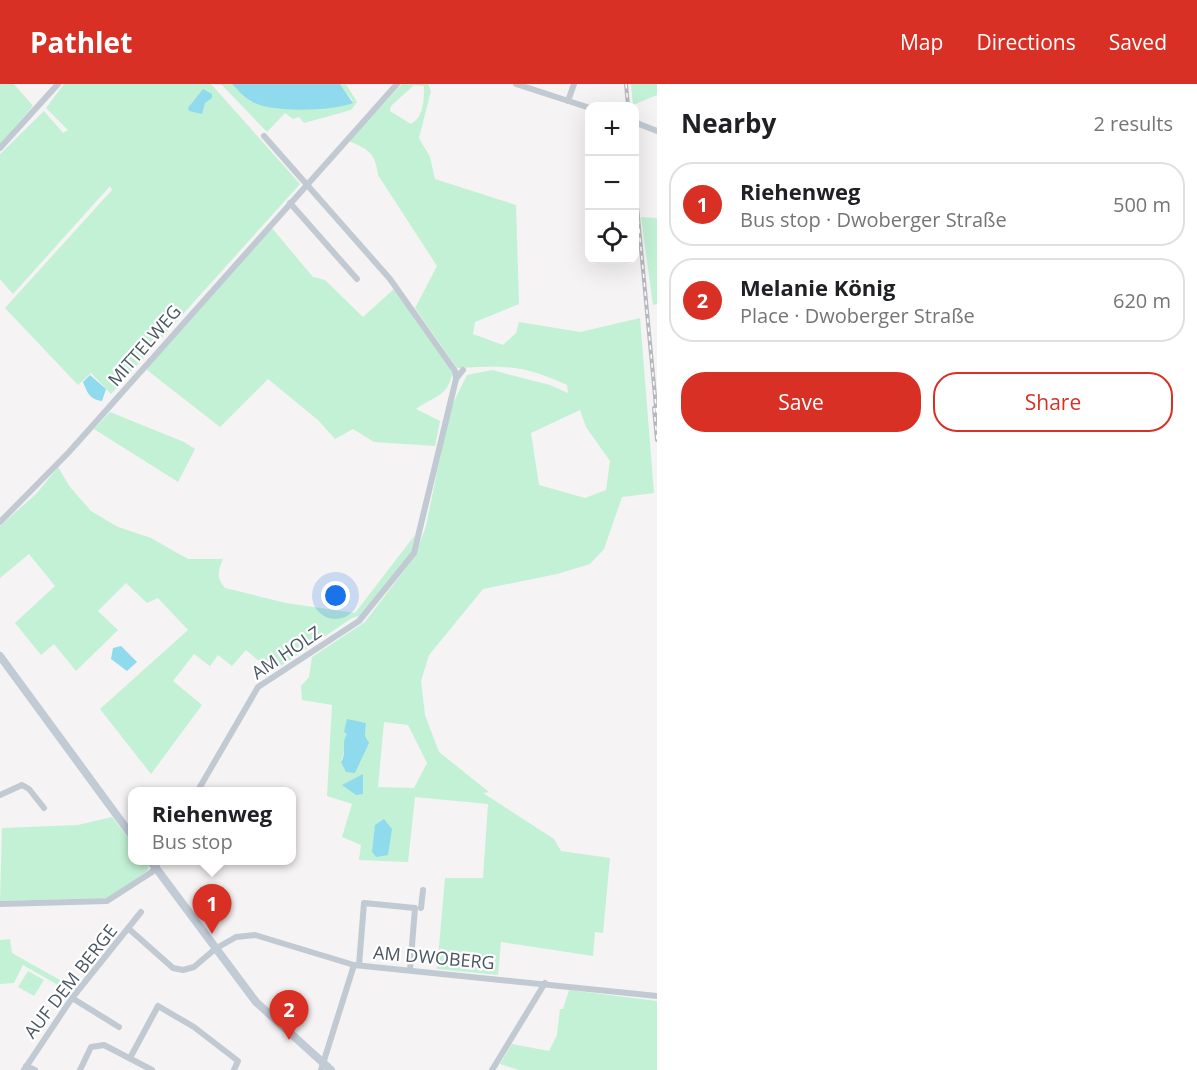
<!DOCTYPE html>
<html lang="en">
<head>
<meta charset="utf-8">
<style>
  :root { --surface:#fff; --page:#f6f6f6; --text:#202124; --muted:#757577; --line:#e0e0e0; --accent:#d93025 }
  body { margin:0; font-family:"Open Sans",sans-serif; background:var(--page); color:var(--text) }
  .controls { position:absolute; right:18px; top:18px; display:grid; overflow:hidden; border-radius:12px; box-shadow:0 6px 24px #0002 }
  .controls button { width:54px; height:54px; display:grid; place-items:center; padding:0; border:0; border-bottom:2px solid var(--line); background:var(--surface); color:var(--text); font:30px sans-serif }
  .you { position:absolute; left:336px; top:512px; width:21px; height:21px; margin:-15px; border:4px solid #fff; border-radius:50%; background:#1a73e8; box-shadow:0 0 0 9px #1a73e833 }
  .badge { display:grid; place-items:center; width:39px; height:39px; border-radius:50%; background:var(--accent); color:#fff; font-size:20px; font-weight:700 }
  .pin { position:absolute; translate:-50% -50px; filter:drop-shadow(0 2px 3px #0008) }
  .pin::after { content:''; position:absolute; top:32px; width:21px; height:18px; background:inherit; clip-path:polygon(0 0,100% 0,50% 100%) }
  .popup { position:absolute; left:128px; top:703px; width:168px; height:78px; box-sizing:border-box; display:grid; place-content:center; border-radius:12px; background:var(--surface); filter:drop-shadow(0 2px 4px #0005); font-size:20px; white-space:nowrap; color:var(--muted) }
  .popup b { font-size:22px; color:var(--text) }
  .popup::after { content:''; position:absolute; left:50%; top:100%; margin-left:-12px; border:12px solid transparent; border-top-color:var(--surface) }
  .list { margin:0; padding:0; list-style:none }
  h2 { display:flex; justify-content:space-between; align-items:center; height:78px; margin:0; padding:0 24px; font-size:26px }
  h2 small { font-size:20px; font-weight:400; color:var(--muted) }
  .list li { display:grid; grid-template-columns:39px 1fr auto; gap:18px; align-items:center; box-sizing:border-box; height:84px; margin:0 12px 12px; padding:0 12px; border:2px solid var(--line); border-radius:24px }
  .list b { display:block; font-size:22px; white-space:nowrap }
  .list p { margin:0; font-size:20px; white-space:nowrap; color:var(--muted) }
  .list em { font-size:20px; font-style:normal; color:var(--muted) }
  .actions { display:flex; gap:12px; padding:18px 24px }
  .actions a { flex:1; padding:14px 0; border:2px solid var(--accent); border-radius:24px; text-align:center; font-size:21px; color:var(--accent) }
  .actions .main { background:var(--accent); color:#fff }
  .icon { flex:none; width:33px; height:33px; fill:none; stroke:currentColor; stroke-width:2; stroke-linecap:round; stroke-linejoin:round }
  .map { position:relative; flex:none; width:657px; height:986px; overflow:hidden }
  header { display:flex; align-items:center; gap:36px; box-sizing:border-box; height:84px; padding:0 30px; background:var(--accent); color:#fff }
  header strong { font-size:28px }
  nav { display:flex; gap:33px; margin-inline-start:auto; font-size:21px }
  main { display:flex }
  aside { flex:1; background:var(--surface) }
  .map>svg:first-child { display:block }
  .green { fill:#c3f1d5; fill-rule:evenodd }
  .water { fill:#90daee }
  .lines { fill:none; stroke-linecap:round; stroke-linejoin:round }
  .street { stroke:#c1cad2; stroke-width:6 }
  .secondary { stroke:#c1cbd6; stroke-width:8 }
  .rail-casing { stroke:#b5b8bd; stroke-width:4 }
  .rail { stroke:#fff; stroke-width:1.5; stroke-dasharray:4.5; stroke-linecap:butt }
  .labels { text-anchor:middle; dominant-baseline:central; stroke-width:4.5; stroke-linejoin:round; paint-order:stroke }
  .street-label { font-size:18px; fill:#4a5661; stroke:#fff }
</style>
</head>
<body>
<header>
<strong>Pathlet</strong>
<nav><a>Map</a><a>Directions</a><a>Saved</a></nav>
</header>
<main>
<div class="map">
<svg width="657" height="986" viewBox="0 0 657 986">
  <rect width="100%" height="100%" fill="#f5f3f3"/>
  <g class="green">
    <polygon points="0,0 14,0 33,22 0,60"/>
    <polygon points="64,0 211,0 300,100 111,310 91,289 78,301 5,224 112,106 110,102 13,210 0,195 0,70 44,27 63,49 68,46 46,24"/>
    <polygon points="221,0 232,0 251,18 353,17 340,0 346,0 357,18 351,26 304,39 299,33 293,35 285,29 267,48"/>
    <path d="M 402,0 L 428,0 L 431,7 L 419,54 L 430,73 L 435,95 L 516,121 L 519,220 L 475,238 L 473,250 L 503,261 L 516,249 L 519,238 L 580,248 L 640,234 L 654,409 L 622,413 L 604,465 L 590,480 L 557,490 L 483,505 L 429,571 L 421,597 L 425,631 L 439,668 L 489,708 L 483,709 L 554,755 L 561,767 L 610,774 L 603,849 L 595,848 L 593,872 L 501,858 L 498,891 L 437,885 L 445,794 L 483,794 L 488,720 L 415,713 L 408,778 L 359,776 L 361,761 L 342,753 L 352,720 L 327,712 L 332,621 L 302,616 L 301,602 L 309,593 L 312,573 L 365,538 L 415,472 L 426,442 L 450,325 L 467,291 L 492,286 L 550,301 L 568,309 L 567,301 C 520,280 507,282 457,284 L 415,224 L 437,182 L 378,91 C 375,68 369,66 349,57 ZM 414,1 L 424,2 C 424,15 424,33 411,40 L 390,27 L 391,22 ZM 580,326 L 586,343 L 610,377 L 606,406 L 585,414 L 539,401 L 531,349 ZM 347,636 L 366,639 L 365,652 L 341,678 L 348,650 ZM 384,638 L 408,641 L 427,679 L 414,704 L 378,703 Z"/>
    <polygon points="631,0 657,0 657,11 633,21"/>
    <polygon points="641,133 657,134 657,220 653,221"/>
    <path d="M 271,143 L 313,193 L 325,196 L 363,233 L 395,204 L 453,287 C 447,314 437,310 416,325 L 440,337 L 435,362 L 374,358 L 353,345 L 335,355 L 318,336 L 268,295 L 220,343 L 147,286 L 147,283 Z"/>
    <polygon points="110,328 184,358 195,365 178,398 94,345"/>
    <path d="M 58,383 L 70,403 L 91,427 L 118,443 L 151,454 L 188,475 L 223,475 C 218,487 216,493 225,504 L 286,519 L 355,529 L 415,451 L 411,468 L 359,532 L 352,534 L 272,588 L 246,566 L 232,582 L 218,571 L 210,582 L 194,570 L 173,597 L 202,621 L 151,690 L 100,625 L 188,546 L 158,514 L 147,519 L 126,499 L 98,527 L 118,546 L 76,587 L 54,560 L 41,571 L 15,539 L 55,502 L 29,470 L 0,494 L 0,442 L 37,409 Z"/>
    <polygon points="112,733 132,759 132,776 146,777 149,780 147,787 109,814 0,817 2,744 78,741"/>
    <polygon points="10,855 12,869 76,905 72,909 23,881 14,899 0,900 0,856"/>
    <polygon points="28,887 44,896 34,912 18,903"/>
    <polygon points="569,906 657,917 657,986 519,986 500,980 512,960 549,967 557,951 560,925 563,925"/>
  </g>
  <g class="water">
    <path d="M 232,0 L 340,0 L 353,19 C 332,27 269,30 249,16 C 243,12 237,5 232,0 Z"/>
    <polygon points="203,5 212,10 212,14 205,19 202,30 189,27 188,24"/>
    <path d="M 90,291 L 106,305 L 102,317 C 90,316 87,308 83,298 Z"/>
    <polygon points="121,562 137,578 127,587 111,575 113,564"/>
    <path d="M 347,635 L 366,639 L 365,652 L 369,659 L 355,689 L 346,688 L 341,678 C 347,669 341,658 347,650 L 344,648 Z"/>
    <polygon points="363,690 363,710 356,711 342,701"/>
    <polygon points="384,735 392,745 388,771 376,773 372,768 375,741"/>
  </g>
  <g class="lines">
    <g class="street">
      <polyline points="516,0 590,24"/>
      <polyline points="568,17 574,0"/>
      <polyline points="634,38 657,47"/>
      <polyline points="264,52 390,195 455,287 456,295"/>
      <polyline points="0,64 58,0"/>
      <polyline points="290,119 357,195"/>
      <polyline points="0,438 69,368 397,0"/>
      <polyline points="197,708 258,603 359,537 414,469 456,295 463,286"/>
      <polyline points="0,711 22,701 29,705 44,724"/>
      <polyline points="0,820 107,817 152,788 160,776"/>
      <polyline points="421,824 423,806"/>
      <polyline points="129,845 173,884 183,886 194,883 215,865 236,853 255,851 354,881 657,912"/>
      <polyline points="359,881 364,819 415,824 410,886"/>
      <polyline points="72,914 119,943"/>
      <polyline points="130,974 158,922 194,943 238,977 234,986"/>
      <polyline points="26,982 35,986"/>
      <polyline points="24,986 72,914 141,828"/>
      <polyline points="80,986 91,963 104,961 152,986"/>
      <polyline points="321,986 354,881"/>
      <polyline points="492,986 545,899"/>
    </g>
    <g class="secondary">
      <polyline points="0,572 132,752"/>
      <polyline points="150,776 256,918 331,986"/>
    </g>
    <defs>
      <g id="rail">
        <polyline points="626,0 628,22"/>
        <polyline points="634,91 657,333"/>
        <polyline points="654,324 657,356"/>
      </g>
    </defs>
    <use href="#rail" class="rail-casing"/>
    <use href="#rail" class="rail"/>
  </g>
  <g class="labels">
    <g class="street-label">
      <text transform="translate(144 261) rotate(-49)">MITTELWEG</text>
      <text transform="translate(286 568) rotate(-34)">AM HOLZ</text>
      <text transform="translate(434 873) rotate(5)">AM DWOBERG</text>
      <text transform="translate(70 897) rotate(-52)">AUF DEM BERGE</text>
    </g>
  </g>
</svg>
<div class="controls">
<button>+</button>
<button>−</button>
<button><svg class="icon" aria-label="locate" viewBox="0 0 24 24"><circle cx="12" cy="12" r="6"/><path d="M12 2v4M12 18v4M2 12h4M18 12h4"/></svg></button>
</div>
<div class="you"></div>
<div class="pin badge" style="left:212px;top:850px">1</div>
<div class="popup"><b>Riehenweg</b>Bus stop</div>
<div class="pin badge" style="left:289px;top:956px">2</div>
</div>
<aside>
<h2>Nearby<small>2 results</small></h2>
<ul class="list">
<li><span class="badge">1</span><div><b>Riehenweg</b><p>Bus stop · Dwoberger Straße</p></div><em>500 m</em></li>
<li><span class="badge">2</span><div><b>Melanie König</b><p>Place · Dwoberger Straße</p></div><em>620 m</em></li>
</ul>
<div class="actions"><a class="main">Save</a><a>Share</a></div>
</aside>
</main>
</body>
</html>
